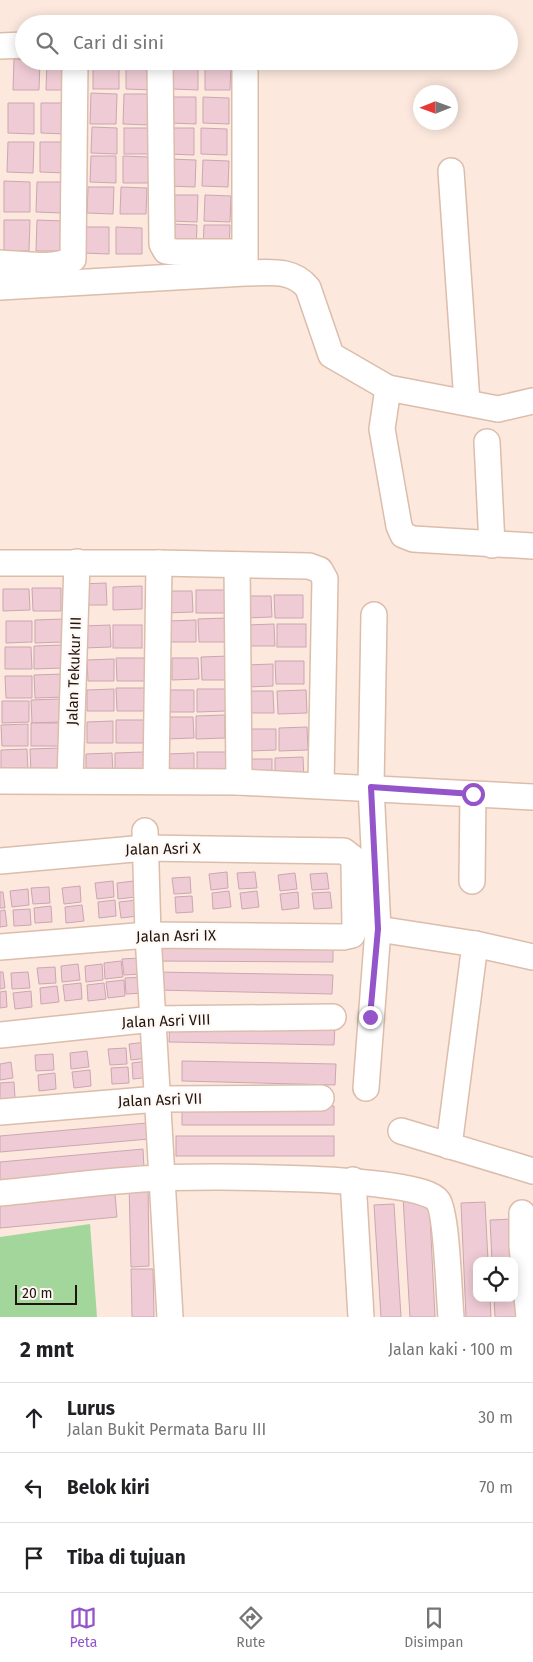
<!DOCTYPE html>
<html lang="id">
<head>
<meta charset="utf-8">
<style>
  :root { --surface:#fff; --page:#f2f2f2; --text:#202124; --muted:#757577; --line:#e0e0e0; --accent:#9455cb }
  body { margin:0; font-family:"Fira Sans",sans-serif; background:var(--page); color:var(--text) }
  .controls { position:absolute; right:15px; bottom:15px; display:grid; overflow:hidden; border-radius:10px; box-shadow:0 2px 12px #0003 }
  .controls button { width:45px; height:45px; display:grid; place-items:center; padding:0; border:0; border-bottom:1px solid var(--line); background:var(--surface); color:var(--text); font:25px sans-serif }
  .compass { position:absolute; left:413px; top:85px; width:45px; height:45px; border-radius:50%; background:var(--surface); box-shadow:0 2px 12px #0003; rotate:269deg }
  .scale { position:absolute; left:15px; bottom:12px; width:62px; box-sizing:border-box; padding-left:5px; border:2px solid #21150f; border-top:0; font-size:14px; line-height:18px; white-space:nowrap; color:#21150f; -webkit-text-stroke:4px #fff8f5; paint-order:stroke }
  .stop { position:absolute; width:15px; height:15px; margin:-11px; border:4px solid #9455cb; border-radius:50%; background:#fff }
  .stop.end { background:#9455cb; border-color:#fff; box-shadow:0 1px 5px #0008 }
  .list { margin:0; padding:0; list-style:none }
  h2 { display:flex; justify-content:space-between; align-items:center; height:65px; margin:0; padding:0 20px; font-size:21px }
  h2 small { font-size:16px; font-weight:400; color:var(--muted) }
  .list li { display:grid; grid-template-columns:32px 1fr auto; gap:15px; align-items:center; box-sizing:border-box; height:70px; padding:0 20px; border-top:1px solid var(--line) }
  .list b { display:block; font-size:19px; white-space:nowrap }
  .list p { margin:0; font-size:16px; white-space:nowrap; color:var(--muted) }
  .list em { font-size:16px; font-style:normal; color:var(--muted) }
  .icon { flex:none; width:28px; height:28px; fill:none; stroke:currentColor; stroke-width:2; stroke-linecap:round; stroke-linejoin:round }
  .map { position:relative; flex:none; width:533px; height:1317px; overflow:hidden }
  .search { position:absolute; background:var(--surface); box-shadow:0 2px 12px #0003; left:15px; right:15px; top:15px; height:55px; display:flex; align-items:center; gap:12px; box-sizing:border-box; padding:0 18px; border-radius:28px; color:var(--muted); font-size:19px }
  .sheet { height:275px; background:var(--surface) }
  nav { display:flex; justify-content:space-around; align-items:center; box-sizing:border-box; height:70px; border-top:1px solid var(--line); background:var(--surface); font-size:14px; color:var(--muted) }
  nav a { display:grid; justify-items:center; gap:2px }
  nav .on { color:var(--accent) }
  .map>svg:first-child { display:block }
  .green { fill:#a3d69a }
  .building { fill:#efcbd5; stroke:#cba7b1 }
  .lines { fill:none; stroke-linecap:round; stroke-linejoin:round }
  .minor-casing { stroke:#dcbdab; stroke-width:28 }
  .minor { stroke:#fff; stroke-width:25 }
  .route { stroke:#9455cb; stroke-width:6 }
  .labels { text-anchor:middle; dominant-baseline:central; stroke-width:4.5; stroke-linejoin:round; paint-order:stroke }
  .street-label { font-size:15px; fill:#21150f; stroke:#fff8f5 }
</style>
</head>
<body>
<div class="map">
<svg width="533" height="1317" viewBox="0 0 533 1317">
  <rect width="100%" height="100%" fill="#fce8dd"/>
  <polygon class="green" points="90,1224 97,1317 0,1317 0,1237"/>
  <g class="building">
    <polygon points="14,59 40,61 39,90 13,90"/>
    <polygon points="47,61 73,61 72,90 46,90"/>
    <rect x="93" y="61" width="26" height="28"/>
    <polygon points="126,61 152,61 152,90 126,89"/>
    <polygon points="172,63 198,63 198,90 172,89"/>
    <polygon points="205,63 231,64 230,90 205,90"/>
    <polygon points="91,93 117,94 116,124 90,124"/>
    <polygon points="124,94 150,94 149,125 123,124"/>
    <polygon points="171,97 196,97 196,124 170,123"/>
    <polygon points="203,97 229,98 229,124 203,123"/>
    <polygon points="8,103 34,103 34,134 8,133"/>
    <polygon points="41,103 67,103 67,134 41,133"/>
    <polygon points="92,127 117,128 117,154 91,153"/>
    <rect x="124" y="128" width="26" height="26"/>
    <polygon points="169,128 194,128 194,155 168,154"/>
    <polygon points="201,128 227,129 227,155 201,154"/>
    <polygon points="8,142 34,142 33,173 7,172"/>
    <polygon points="40,142 66,142 66,173 40,172"/>
    <polygon points="91,156 116,156 116,183 90,182"/>
    <polygon points="123,156 149,157 149,183 123,183"/>
    <polygon points="170,159 196,160 195,187 169,186"/>
    <polygon points="203,160 229,161 228,187 202,186"/>
    <polygon points="4,181 30,182 30,212 4,212"/>
    <polygon points="37,182 63,182 62,213 36,212"/>
    <polygon points="88,187 114,187 113,214 87,213"/>
    <polygon points="121,187 147,188 146,214 120,214"/>
    <polygon points="172,195 198,195 197,222 171,221"/>
    <polygon points="205,195 231,196 230,222 204,221"/>
    <polygon points="4,220 30,220 29,251 4,251"/>
    <polygon points="37,220 63,221 62,251 36,251"/>
    <polygon points="171,224 197,225 196,251 170,250"/>
    <polygon points="204,225 230,225 229,252 203,251"/>
    <polygon points="83,227 109,227 109,254 83,253"/>
    <polygon points="116,227 142,228 142,254 116,254"/>
    <polygon points="106,583 107,605 80,605 80,584"/>
    <polygon points="142,586 142,609 113,610 113,587"/>
    <polygon points="32,588 61,588 61,611 33,611"/>
    <polygon points="3,589 29,589 30,610 3,611"/>
    <rect x="196" y="590" width="29" height="23"/>
    <polygon points="166,591 192,591 193,612 166,613"/>
    <polygon points="274,595 303,595 303,618 275,618"/>
    <polygon points="245,596 271,596 272,617 245,618"/>
    <polygon points="227,618 227,642 199,642 198,619"/>
    <polygon points="64,619 64,642 35,643 35,620"/>
    <polygon points="196,620 196,642 170,642 169,621"/>
    <polygon points="6,621 32,621 32,642 6,643"/>
    <polygon points="274,624 275,646 248,646 248,625"/>
    <rect x="277" y="624" width="29" height="23"/>
    <polygon points="110,625 111,647 84,648 84,626"/>
    <rect x="113" y="625" width="29" height="23"/>
    <polygon points="63,645 63,668 34,669 34,646"/>
    <polygon points="5,647 31,647 32,669 5,669"/>
    <polygon points="230,656 231,680 202,680 201,657"/>
    <polygon points="116,658 145,658 145,681 117,681"/>
    <polygon points="172,658 198,658 199,679 172,680"/>
    <polygon points="114,659 114,681 88,681 87,660"/>
    <polygon points="275,661 304,661 304,684 276,684"/>
    <polygon points="273,664 273,686 247,687 246,665"/>
    <polygon points="63,674 64,697 35,698 34,675"/>
    <polygon points="5,676 32,676 32,698 6,698"/>
    <polygon points="116,688 145,688 145,711 117,711"/>
    <polygon points="114,689 114,711 87,711 87,690"/>
    <polygon points="197,689 226,689 226,711 197,712"/>
    <polygon points="167,690 194,690 194,712 168,712"/>
    <polygon points="306,690 307,713 278,714 277,691"/>
    <polygon points="247,691 273,691 274,713 247,713"/>
    <polygon points="60,699 60,722 32,723 31,700"/>
    <polygon points="2,701 29,701 29,722 2,723"/>
    <polygon points="225,715 225,738 196,739 196,716"/>
    <polygon points="167,717 193,717 194,738 167,739"/>
    <polygon points="116,720 144,720 145,743 116,743"/>
    <polygon points="113,721 113,743 87,743 87,722"/>
    <rect x="31" y="723" width="29" height="23"/>
    <polygon points="28,724 28,746 2,746 1,725"/>
    <polygon points="307,727 308,750 279,751 279,728"/>
    <polygon points="249,729 276,729 276,750 250,751"/>
    <polygon points="59,748 59,771 31,772 30,749"/>
    <polygon points="27,749 28,771 1,771 1,750"/>
    <polygon points="144,752 144,775 115,776 115,753"/>
    <rect x="197" y="752" width="29" height="23"/>
    <polygon points="112,753 113,775 86,776 86,754"/>
    <polygon points="194,753 194,774 168,775 167,754"/>
    <polygon points="303,757 304,780 275,781 275,758"/>
    <rect x="246" y="759" width="26" height="21"/>
    <polygon points="227,872 228,888 211,890 209,874"/>
    <polygon points="255,872 257,888 239,889 237,873"/>
    <polygon points="295,873 297,889 280,891 278,875"/>
    <polygon points="327,873 329,889 312,890 310,874"/>
    <polygon points="190,877 191,893 174,894 172,878"/>
    <polygon points="113,881 114,897 97,899 95,883"/>
    <polygon points="134,881 136,897 118,899 117,883"/>
    <polygon points="80,886 81,902 64,904 62,888"/>
    <polygon points="49,887 50,903 33,904 31,888"/>
    <polygon points="28,889 29,905 12,907 10,891"/>
    <polygon points="229,891 231,907 213,909 212,893"/>
    <polygon points="257,891 259,907 242,909 240,893"/>
    <polygon points="0,892 3,892 5,908 0,908"/>
    <polygon points="298,892 299,908 282,910 280,894"/>
    <polygon points="330,892 332,908 314,909 312,893"/>
    <polygon points="192,896 193,912 176,913 175,897"/>
    <polygon points="115,900 116,916 99,918 98,902"/>
    <polygon points="137,900 138,916 121,918 119,902"/>
    <polygon points="82,905 84,921 66,923 65,907"/>
    <polygon points="51,906 52,922 35,923 34,908"/>
    <polygon points="30,909 31,925 14,926 13,910"/>
    <polygon points="5,910 7,926 0,927 0,911"/>
    <polygon points="153,941 333,943 333,962 153,961"/>
    <polygon points="140,958 141,974 124,975 122,959"/>
    <polygon points="121,961 123,977 105,979 104,963"/>
    <polygon points="78,964 80,980 62,982 61,966"/>
    <polygon points="102,964 103,980 86,982 85,966"/>
    <polygon points="55,967 56,983 39,984 37,968"/>
    <polygon points="0,972 3,972 5,988 0,989"/>
    <polygon points="28,972 30,988 12,989 11,973"/>
    <polygon points="156,972 333,975 332,994 156,990"/>
    <polygon points="142,977 144,993 126,994 125,978"/>
    <polygon points="124,980 125,996 108,998 106,982"/>
    <polygon points="81,983 82,999 65,1001 63,985"/>
    <polygon points="104,983 106,999 88,1001 87,985"/>
    <polygon points="57,986 59,1002 41,1004 40,988"/>
    <polygon points="6,991 7,1007 0,1008 0,992"/>
    <polygon points="31,991 32,1007 15,1009 13,993"/>
    <polygon points="170,1021 335,1024 334,1045 169,1042"/>
    <polygon points="147,1042 148,1058 131,1060 129,1044"/>
    <polygon points="126,1048 127,1064 110,1065 108,1049"/>
    <polygon points="87,1051 89,1067 71,1069 70,1053"/>
    <polygon points="53,1054 54,1070 36,1071 35,1055"/>
    <polygon points="149,1061 151,1077 133,1079 132,1063"/>
    <polygon points="182,1061 336,1064 335,1085 182,1081"/>
    <polygon points="11,1062 13,1078 0,1080 0,1064"/>
    <polygon points="128,1067 129,1083 112,1084 111,1068"/>
    <polygon points="90,1070 91,1086 74,1088 72,1072"/>
    <polygon points="55,1073 56,1089 39,1091 38,1075"/>
    <polygon points="14,1082 15,1098 0,1099 0,1083"/>
    <polygon points="334,1106 334,1125 182,1125 182,1107"/>
    <polygon points="147,1123 149,1139 0,1152 0,1136"/>
    <rect x="176" y="1136" width="158" height="20"/>
    <polygon points="143,1149 144,1169 0,1182 0,1162"/>
    <polygon points="129,1183 148,1183 149,1266 131,1267"/>
    <polygon points="115,1194 117,1217 0,1228 0,1206"/>
    <polygon points="429,1196 435,1317 410,1317 403,1197"/>
    <polygon points="485,1202 488,1261 477,1261 477,1298 490,1298 491,1317 466,1317 461,1203"/>
    <polygon points="394,1204 401,1317 381,1317 374,1205"/>
    <polygon points="514,1219 519,1317 495,1317 494,1298 514,1298 514,1261 492,1261 490,1220"/>
    <polygon points="131,1269 153,1269 154,1317 132,1317"/>
  </g>
  <g class="lines">
    <defs>
      <g id="minor">
        <polyline points="0,46 24,45"/>
        <polyline points="160,61 162,244 166,251 176,252 244,252"/>
        <polyline points="451,171 467,402"/>
        <path d="M 0,263 C 22,264 54,270 73,259 L 75,61"/>
        <polyline points="245,269 245,61"/>
        <path d="M 0,287 L 245,273 C 268,273 292,268 308,288 L 331,355 L 388,388 L 498,409 L 533,401"/>
        <polyline points="388,388 382,429 399,526 403,535 413,539 533,546"/>
        <polyline points="487,442 492,545"/>
        <polyline points="0,563 159,563 309,566 320,570 325,579 321,785"/>
        <polyline points="237,565 239,782"/>
        <polyline points="70,780 77,562"/>
        <polyline points="0,781 239,782 533,797"/>
        <polyline points="156,781 159,563"/>
        <polyline points="145,831 148,935 170,1317"/>
        <polyline points="0,861 145,848 344,851 353,858 354,864 355,928 352,935 343,937 148,935 0,947"/>
        <polyline points="472,881 473,794"/>
        <polyline points="378,929 475,944 533,957"/>
        <polyline points="0,1035 153,1019 333,1017"/>
        <polyline points="366,1088 378,929 371,787 374,615"/>
        <polyline points="0,1112 158,1099 321,1098"/>
        <polyline points="401,1131 533,1171"/>
        <polyline points="449,1146 475,944"/>
        <polyline points="353,1180 361,1317"/>
        <path d="M 0,1193 C 54,1188 108,1180 162,1178 C 201,1176 421,1175 438,1201 C 447,1214 449,1297 451,1317"/>
        <polyline points="522,1213 522,1246 529,1317"/>
      </g>
    </defs>
    <use href="#minor" class="minor-casing"/>
    <use href="#minor" class="minor"/>
  </g>
  <g class="lines">
    <polyline class="route" points="370,1017 378,929 371,787 473,794"/>
  </g>
  <g class="labels">
    <g class="street-label">
      <text transform="translate(74 671) rotate(-88)">Jalan Tekukur III</text>
      <text transform="translate(163 849) rotate(-1)">Jalan Asri X</text>
      <text transform="translate(176 936) rotate(-1)">Jalan Asri IX</text>
      <text transform="translate(166 1021) rotate(-2)">Jalan Asri VIII</text>
      <text transform="translate(160 1100) rotate(-2)">Jalan Asri VII</text>
    </g>
  </g>
</svg>
<div class="controls">
<button><svg class="icon" aria-label="locate" viewBox="0 0 24 24"><circle cx="12" cy="12" r="6"/><path d="M12 2v4M12 18v4M2 12h4M18 12h4"/></svg></button>
</div>
<svg class="compass" viewBox="-18 -18 36 36"><path d="M0-13l5 13h-10z" fill="#e53935"/><path d="M0 13l5-13h-10z" fill="#757577"/></svg>
<div class="scale">20 m</div>
<div class="stop" style="left:473px;top:794px"></div>
<div class="stop end" style="left:370px;top:1017px"></div>
<div class="search"><svg class="icon" aria-label="search" viewBox="0 0 24 24"><circle cx="10" cy="10" r="6"/><path d="M15 15l6 6"/></svg>Cari di sini</div>
</div>
<section class="sheet">
<h2>2 mnt<small>Jalan kaki · 100 m</small></h2>
<ul class="list">
<li><svg class="icon" aria-label="ahead" viewBox="0 0 24 24"><path d="M12 20V5M6 11l6-6 6 6"/></svg><div><b>Lurus</b><p>Jalan Bukit Permata Baru III</p></div><em>30 m</em></li>
<li><svg class="icon" aria-label="left" viewBox="0 0 24 24"><path d="M17 20v-9H6M10 6l-5 5 5 5"/></svg><div><b>Belok kiri</b></div><em>70 m</em></li>
<li><svg class="icon" aria-label="arrive" viewBox="0 0 24 24"><path d="M6 21V4h12l-3 4 3 4H6"/></svg><div><b>Tiba di tujuan</b></div></li>
</ul>
</section>
<nav>
<a class="on"><svg class="icon" aria-label="map" viewBox="0 0 24 24"><path d="M3 6l6-2 6 2 6-2v14l-6 2-6-2-6 2zM9 4v14M15 6v14"/></svg>Peta</a>
<a><svg class="icon" aria-label="directions" viewBox="0 0 24 24"><path d="M12 3l9 9-9 9-9-9zM9 14v-3h6M13 9l2 2-2 2"/></svg>Rute</a>
<a><svg class="icon" aria-label="saved" viewBox="0 0 24 24"><path d="M7 4h10v16l-5-4-5 4z"/></svg>Disimpan</a>
</nav>
</body>
</html>
